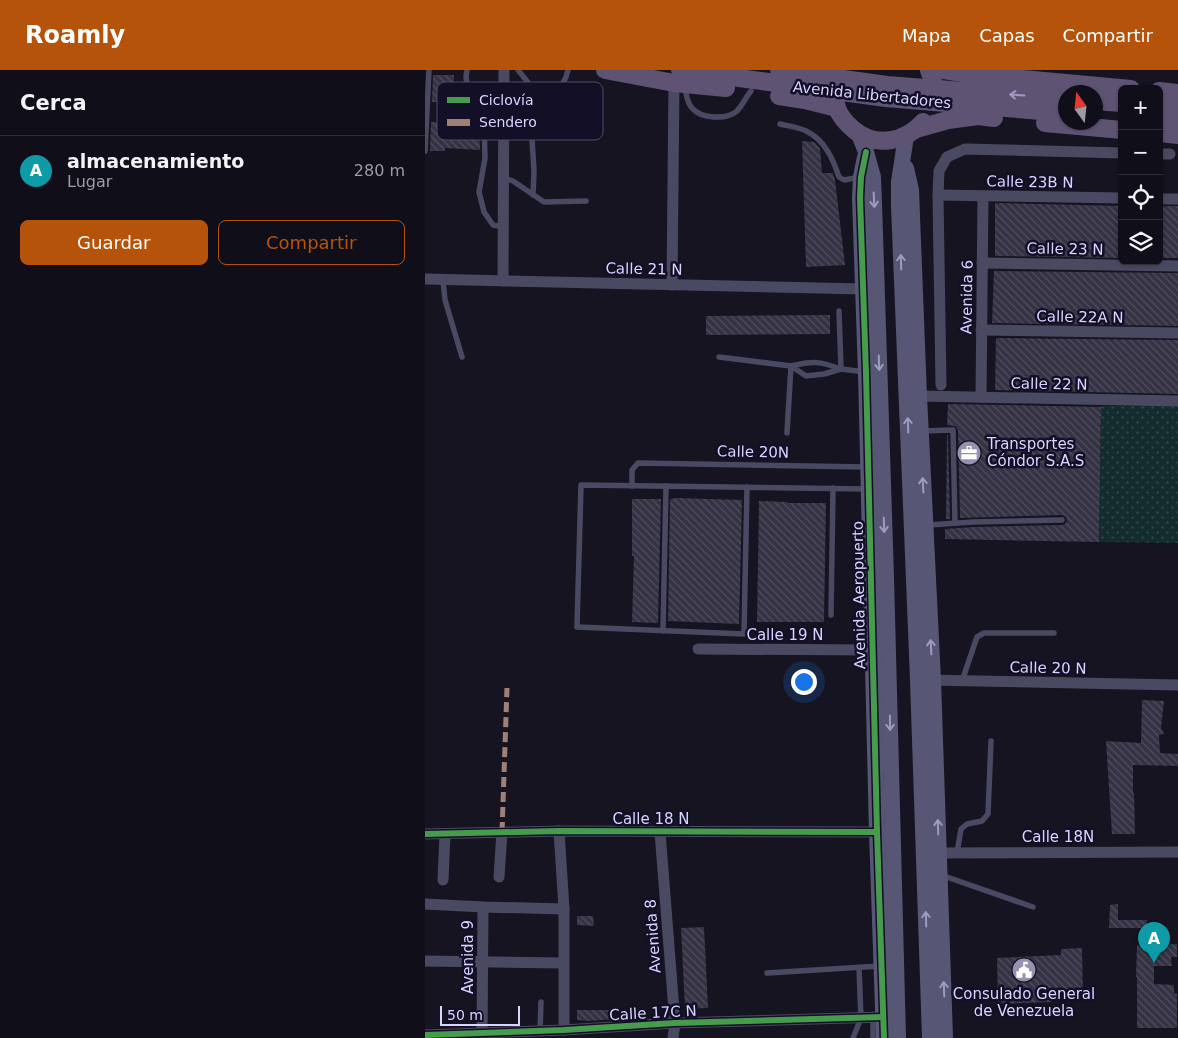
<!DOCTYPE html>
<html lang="es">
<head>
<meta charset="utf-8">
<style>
  :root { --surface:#100f19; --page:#191822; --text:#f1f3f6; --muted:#9c9ca2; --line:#302f38; --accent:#b45309 }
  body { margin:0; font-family:"DejaVu Sans",sans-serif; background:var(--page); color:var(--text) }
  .controls { position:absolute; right:15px; top:15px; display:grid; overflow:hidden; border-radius:8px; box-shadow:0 1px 4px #0004 }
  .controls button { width:45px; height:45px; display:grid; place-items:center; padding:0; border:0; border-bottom:1px solid var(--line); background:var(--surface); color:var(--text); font:25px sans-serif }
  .compass { position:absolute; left:633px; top:15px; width:45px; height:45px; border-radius:50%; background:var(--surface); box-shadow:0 1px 4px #0004; rotate:345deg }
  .scale { position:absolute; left:15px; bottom:12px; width:80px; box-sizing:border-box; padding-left:5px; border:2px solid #d9d4ff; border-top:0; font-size:14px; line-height:18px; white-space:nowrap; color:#d9d4ff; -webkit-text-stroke:4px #130f26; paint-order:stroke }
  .you { position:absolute; left:378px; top:611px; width:18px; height:18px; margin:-12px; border:4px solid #fff; border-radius:50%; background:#1a73e8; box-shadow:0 0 0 8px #1a73e833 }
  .badge { display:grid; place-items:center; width:32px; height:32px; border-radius:50%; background:var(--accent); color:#fff; font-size:16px; font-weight:700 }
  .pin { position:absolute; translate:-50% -41px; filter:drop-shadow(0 1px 2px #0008) }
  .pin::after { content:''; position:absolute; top:26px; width:18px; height:15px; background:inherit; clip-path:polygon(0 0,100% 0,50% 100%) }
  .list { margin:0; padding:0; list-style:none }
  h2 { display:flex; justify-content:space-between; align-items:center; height:65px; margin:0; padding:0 20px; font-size:21px }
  h2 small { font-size:16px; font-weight:400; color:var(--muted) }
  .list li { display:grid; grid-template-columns:32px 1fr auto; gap:15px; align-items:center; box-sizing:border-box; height:70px; padding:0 20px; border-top:1px solid var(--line) }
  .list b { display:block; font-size:19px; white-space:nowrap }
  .list p { margin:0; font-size:16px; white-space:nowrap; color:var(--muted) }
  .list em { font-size:16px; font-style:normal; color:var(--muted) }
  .actions { display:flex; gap:10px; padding:15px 20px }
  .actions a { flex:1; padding:11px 0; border:1px solid var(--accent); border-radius:8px; text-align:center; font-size:18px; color:var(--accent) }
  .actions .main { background:var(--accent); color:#fff }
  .icon { flex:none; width:28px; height:28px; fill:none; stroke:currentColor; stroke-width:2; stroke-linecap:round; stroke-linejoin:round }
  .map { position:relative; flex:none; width:753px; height:968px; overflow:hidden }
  header { display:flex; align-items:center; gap:30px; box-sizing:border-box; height:70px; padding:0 25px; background:var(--accent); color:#fff }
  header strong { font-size:24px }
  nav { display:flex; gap:28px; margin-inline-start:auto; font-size:18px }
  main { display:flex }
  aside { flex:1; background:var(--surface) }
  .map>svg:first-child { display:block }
  .park { fill:url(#park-dots) }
  .building { fill:url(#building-back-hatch) }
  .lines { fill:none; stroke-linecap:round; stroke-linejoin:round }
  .lane { stroke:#4a4962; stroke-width:5.5 }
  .street { stroke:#4a4962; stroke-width:11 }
  .secondary { stroke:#575674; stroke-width:16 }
  .primary { stroke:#5e5373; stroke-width:18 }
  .quiet { stroke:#9e8076; stroke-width:5; stroke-dasharray:10 5; stroke-linecap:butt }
  .cycleway-casing { stroke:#130f26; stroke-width:9 }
  .cycleway { stroke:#469c4c; stroke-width:6 }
  .oneway { stroke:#a29ac0 }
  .oneway2 { stroke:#9e9bc0 }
  .labels { text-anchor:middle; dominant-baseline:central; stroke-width:5; stroke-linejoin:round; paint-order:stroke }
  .street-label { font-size:15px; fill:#d9d4ff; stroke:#130f26 }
  .poi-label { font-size:15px; fill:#d9d4ff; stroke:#130f26; text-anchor:start }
  .key { fill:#130f26; stroke:#4e4a67; stroke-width:1 }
  .key-label { font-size:14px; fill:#d9d4ff }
</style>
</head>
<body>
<header>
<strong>Roamly</strong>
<nav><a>Mapa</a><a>Capas</a><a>Compartir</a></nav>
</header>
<main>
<aside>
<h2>Cerca<small></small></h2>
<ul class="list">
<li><span class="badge" style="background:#0f9aa8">A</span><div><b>almacenamiento</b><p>Lugar</p></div><em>280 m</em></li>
</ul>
<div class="actions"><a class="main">Guardar</a><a>Compartir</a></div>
</aside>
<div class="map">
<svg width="753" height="968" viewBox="0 0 753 968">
  <defs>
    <pattern id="park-dots" width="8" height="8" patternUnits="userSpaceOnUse" patternTransform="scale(1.25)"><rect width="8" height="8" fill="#132c2d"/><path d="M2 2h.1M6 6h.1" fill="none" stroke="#354a4c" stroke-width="1.8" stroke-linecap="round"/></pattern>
    <pattern id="building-back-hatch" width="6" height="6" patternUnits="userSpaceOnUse" patternTransform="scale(1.25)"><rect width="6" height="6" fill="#343243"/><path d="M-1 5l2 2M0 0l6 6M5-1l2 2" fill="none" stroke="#514f5f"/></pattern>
  </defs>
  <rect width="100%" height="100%" fill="#161421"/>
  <polygon class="park" points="676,336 753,336 753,473 674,472"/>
  <g class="building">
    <polygon points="8,5 29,5 28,32 7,32"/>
    <polygon points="28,51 54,51 55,80 20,78 20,81 5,81 6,52 28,53"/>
    <polygon points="377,71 389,72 395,78 397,103 408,103 410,110 420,195 381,197"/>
    <polygon points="570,133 697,136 697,188 570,186"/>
    <rect x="734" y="136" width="19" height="52"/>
    <polygon points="569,201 753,203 753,256 567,253"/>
    <polygon points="405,245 405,264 281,265 281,246"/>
    <polygon points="571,268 753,270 753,324 570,320"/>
    <polygon points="523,334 676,337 674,472 520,469 520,459 548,457 637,455 640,454 642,450 641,447 637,445 535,448 533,360 530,356 522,355"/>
    <polygon points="522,365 523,365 525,449 521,449"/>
    <polygon points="252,428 317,430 314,554 243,551 245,429"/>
    <polygon points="207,429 236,429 233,553 207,552 209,486 207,486"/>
    <polygon points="334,431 363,432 363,433 401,433 399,552 332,552"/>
    <polygon points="717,630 739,631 736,658 739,664 734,665 735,683 753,684 753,696 708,695 708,723 709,723 710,764 687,764 681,671 716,673"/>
    <polygon points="693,834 693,850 722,850 722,858 684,858 685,835"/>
    <polygon points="152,846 168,846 169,856 152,855"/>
    <polygon points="279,857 283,938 260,939 256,858"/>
    <polygon points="752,874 752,887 746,887 747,896 729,896 729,914 749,915 749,923 752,924 752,958 712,958 712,907 711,907 712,875 727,877 727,875"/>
    <polygon points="657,878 658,925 627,926 627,932 573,934 572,888 636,885 636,879"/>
    <polygon points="152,940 188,940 189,949 165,951 152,950"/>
  </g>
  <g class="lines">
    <g class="lane">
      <polyline points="42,0 41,7 42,14 59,51 60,88 54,122 59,142 68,155 79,157"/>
      <polyline points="93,0 105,15 107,22 106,53 109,101 108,125"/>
      <path d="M 259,16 C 261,22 262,33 267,38 C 276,49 302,50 312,41 C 317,36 321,27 326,21"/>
      <polyline points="116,40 130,29 141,7 143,0"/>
      <path d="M 355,54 C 363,56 373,57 381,61 C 400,70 408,89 414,107 L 419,110 L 436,107"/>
      <polyline points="0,81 4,0"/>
      <polyline points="79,108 88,111 119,132 161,131"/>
      <polyline points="18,210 20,230 37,287"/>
      <polyline points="294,287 366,296 381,306 399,304 416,299 440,302"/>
      <polyline points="497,361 528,360 530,453"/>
      <path d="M 362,363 L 366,296 C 388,291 395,291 416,299 L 414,241"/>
      <polyline points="207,416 207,400 213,393 441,397"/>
      <polyline points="322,417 319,564 152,557 156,415 441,419"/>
      <polyline points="503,455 548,452 637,450"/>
      <polyline points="406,545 408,418"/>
      <polyline points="238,561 241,416"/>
      <polyline points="537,611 552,567 559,563 629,563"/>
      <polyline points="532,783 536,759 542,754 557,751 563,744 566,671"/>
      <polyline points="516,805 608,837"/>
      <polyline points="342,903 455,896"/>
      <polyline points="448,947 448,968"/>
      <polyline points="115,961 116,932"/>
      <polyline points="428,968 436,948 434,898"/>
    </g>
    <g class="street">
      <polyline points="734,84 745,84"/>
      <polyline points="513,125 697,128"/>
      <polyline points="734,129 753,129"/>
      <polyline points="557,193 753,196"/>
      <polyline points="0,209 438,219"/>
      <polyline points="78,211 79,0"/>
      <polyline points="247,215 249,13"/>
      <polyline points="556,260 753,263"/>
      <polyline points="516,315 513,125 514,101 522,87 540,79 697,83"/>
      <polyline points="494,326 753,331"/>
      <polyline points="556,327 558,126"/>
      <polyline points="273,579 447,580"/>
      <polyline points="502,610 753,615"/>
      <polyline points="134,761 139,839 139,960"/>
      <polyline points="235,762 250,953 248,968"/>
      <polyline points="0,764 134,761 452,762"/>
      <polyline points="514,783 753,782"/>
      <polyline points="74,807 77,762"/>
      <polyline points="18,810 20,764"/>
      <polyline points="0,834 58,837 139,839"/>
      <polyline points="0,891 138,893"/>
      <polyline points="0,965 139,960 250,953 458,947"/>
      <polyline points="57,968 58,837"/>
    </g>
    <g class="secondary">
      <polyline points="434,64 441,82 448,107 449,133 461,507 473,968"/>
      <polyline points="481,66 474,112 474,136 493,610 505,968"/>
      <polyline points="440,87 436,107 435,128 441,303 452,762 459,968"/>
      <polyline points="481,98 486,120 494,326 508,610 520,968"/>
    </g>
    <g class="primary">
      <polyline points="180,0 249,13 301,18"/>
      <polyline points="255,0 461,28 640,43"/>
      <polyline points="354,0 462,15 640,29"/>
      <polyline points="504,0 509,14 508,28"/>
      <polyline points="519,0 544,4 706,19"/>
      <polyline points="734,21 753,23"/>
      <polyline points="354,26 380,30 412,38"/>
      <path d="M 410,27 C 411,31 411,35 412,38 C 415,47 422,54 429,60 C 451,78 480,72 498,52"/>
      <polyline points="670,31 697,33"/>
      <polyline points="734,36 753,38"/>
      <polyline points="734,51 753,52"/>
      <polyline points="620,53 697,60"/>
      <polyline points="491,59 523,50 553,46 569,48"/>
      <polyline points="734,63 753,65"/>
    </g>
    <polyline class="quiet" points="77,762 82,618"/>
    <defs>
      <g id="cycleway">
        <polyline points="441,82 436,107 435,128 441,303 452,762 459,968"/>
        <polyline points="0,764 134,761 452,762"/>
        <polyline points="0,965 139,960 250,953 458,947"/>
      </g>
    </defs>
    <use href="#cycleway" class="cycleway-casing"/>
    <use href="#cycleway" class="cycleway"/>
  </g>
  <defs><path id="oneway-shaft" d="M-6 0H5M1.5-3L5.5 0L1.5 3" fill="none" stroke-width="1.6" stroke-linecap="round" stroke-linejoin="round" transform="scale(1.25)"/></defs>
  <use class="oneway" href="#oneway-shaft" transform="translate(592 25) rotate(-176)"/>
  <g class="oneway2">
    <use href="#oneway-shaft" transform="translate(449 130) rotate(87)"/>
    <use href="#oneway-shaft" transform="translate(476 192) rotate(-92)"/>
    <use href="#oneway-shaft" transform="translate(454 293) rotate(88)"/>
    <use href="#oneway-shaft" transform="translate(483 355) rotate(-92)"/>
    <use href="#oneway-shaft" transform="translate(498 415) rotate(-93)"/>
    <use href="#oneway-shaft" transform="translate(459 455) rotate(88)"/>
    <use href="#oneway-shaft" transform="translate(506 577) rotate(-93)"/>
    <use href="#oneway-shaft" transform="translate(465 653) rotate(89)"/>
    <use href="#oneway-shaft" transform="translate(513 757) rotate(-92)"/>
    <use href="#oneway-shaft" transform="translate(501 849) rotate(-92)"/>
    <use href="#oneway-shaft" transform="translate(519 919) rotate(-92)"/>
  </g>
  <defs>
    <symbol id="office-disc" viewBox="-11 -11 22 22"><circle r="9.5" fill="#9591b1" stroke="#130f26"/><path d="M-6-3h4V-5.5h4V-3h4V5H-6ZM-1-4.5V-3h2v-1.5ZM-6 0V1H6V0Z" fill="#fff"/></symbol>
    <symbol id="civic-disc" viewBox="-11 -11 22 22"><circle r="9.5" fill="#9591b1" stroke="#130f26"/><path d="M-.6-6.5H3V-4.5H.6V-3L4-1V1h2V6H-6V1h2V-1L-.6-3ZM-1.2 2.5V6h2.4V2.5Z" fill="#fff"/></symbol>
  </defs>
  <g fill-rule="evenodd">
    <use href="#office-disc" x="530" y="369" width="28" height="28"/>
    <use href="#civic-disc" x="585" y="886" width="28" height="28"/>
  </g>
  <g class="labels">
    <g class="street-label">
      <text transform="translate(447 25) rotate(6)">Avenida Libertadores</text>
      <text transform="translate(605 112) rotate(1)">Calle 23B N</text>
      <text transform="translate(640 179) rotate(1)">Calle 23 N</text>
      <text transform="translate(219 199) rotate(1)">Calle 21 N</text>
      <text transform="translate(542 227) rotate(-89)">Avenida 6</text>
      <text transform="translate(655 247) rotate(1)">Calle 22A N</text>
      <text transform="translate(624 314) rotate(1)">Calle 22 N</text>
      <text transform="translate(328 382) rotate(1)">Calle 20N</text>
      <text transform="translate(434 525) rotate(-91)">Avenida Aeropuerto</text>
      <text x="360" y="565">Calle 19 N</text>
      <text transform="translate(623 598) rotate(1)">Calle 20 N</text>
      <text x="226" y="749">Calle 18 N</text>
      <text x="633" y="767">Calle 18N</text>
      <text transform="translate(228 866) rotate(-94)">Avenida 8</text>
      <text transform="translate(43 887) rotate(-90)">Avenida 9</text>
      <text transform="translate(228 943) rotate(-3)">Calle 17C N</text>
    </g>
    <g class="poi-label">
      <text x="562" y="374">Transportes<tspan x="562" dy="17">Cóndor S.A.S</tspan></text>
      <text x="599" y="924" text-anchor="middle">Consulado General<tspan x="599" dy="17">de Venezuela</tspan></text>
    </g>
  </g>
  <rect x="12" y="12" width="166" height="58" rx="8" class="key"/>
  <rect x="22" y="27" width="23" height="6" fill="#469c4c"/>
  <rect x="22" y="49" width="23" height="7" fill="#9e8076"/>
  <g class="key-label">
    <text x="54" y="35">Ciclovía</text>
    <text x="54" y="57">Sendero</text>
  </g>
</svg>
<div class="controls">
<button>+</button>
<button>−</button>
<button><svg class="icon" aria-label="locate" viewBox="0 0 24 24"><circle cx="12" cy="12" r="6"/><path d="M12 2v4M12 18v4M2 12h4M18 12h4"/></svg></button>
<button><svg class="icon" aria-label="layers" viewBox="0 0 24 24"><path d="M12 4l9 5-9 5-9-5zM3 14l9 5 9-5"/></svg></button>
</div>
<svg class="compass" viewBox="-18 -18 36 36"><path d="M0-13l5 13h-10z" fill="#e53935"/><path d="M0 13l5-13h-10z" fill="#9c9ca2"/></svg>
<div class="scale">50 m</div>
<div class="you"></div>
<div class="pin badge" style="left:729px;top:893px;background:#0f9aa8">A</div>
</div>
</main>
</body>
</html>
